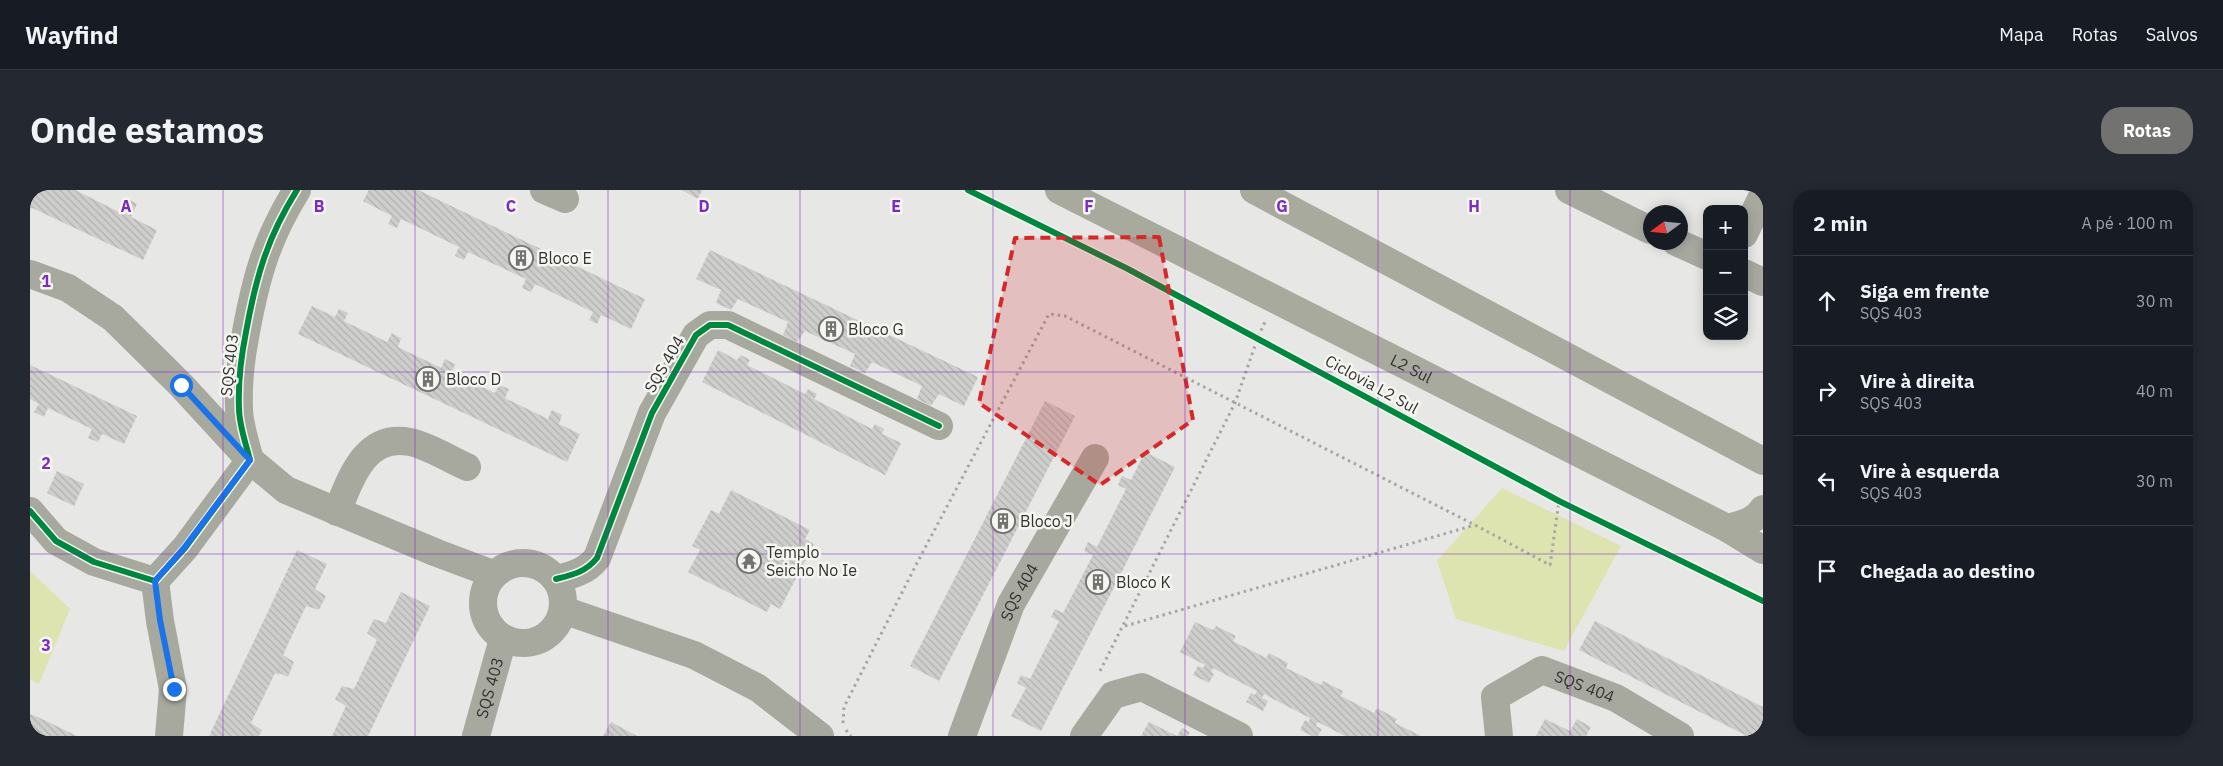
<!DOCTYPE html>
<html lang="pt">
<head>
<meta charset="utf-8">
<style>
  :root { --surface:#171b24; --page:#242831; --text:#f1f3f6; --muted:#9ea1a6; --line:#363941; --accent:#727270 }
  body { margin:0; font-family:"IBM Plex Sans",sans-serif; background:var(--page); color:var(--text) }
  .controls { position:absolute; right:15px; top:15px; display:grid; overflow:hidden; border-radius:10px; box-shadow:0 2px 12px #0003 }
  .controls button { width:45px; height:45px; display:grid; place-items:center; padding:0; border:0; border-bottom:1px solid var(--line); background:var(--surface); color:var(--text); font:25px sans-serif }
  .compass { position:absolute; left:1613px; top:15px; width:45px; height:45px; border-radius:50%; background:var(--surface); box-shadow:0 2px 12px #0003; rotate:255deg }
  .stop { position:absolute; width:15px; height:15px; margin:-11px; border:4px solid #1a73e8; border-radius:50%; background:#fff }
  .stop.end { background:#1a73e8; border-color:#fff; box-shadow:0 1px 5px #0008 }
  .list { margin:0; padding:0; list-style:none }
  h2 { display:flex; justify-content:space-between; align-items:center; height:65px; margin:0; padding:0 20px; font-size:21px }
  h2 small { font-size:16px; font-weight:400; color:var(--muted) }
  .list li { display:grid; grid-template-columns:32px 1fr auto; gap:15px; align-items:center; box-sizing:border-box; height:90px; padding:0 20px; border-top:1px solid var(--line) }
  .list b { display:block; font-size:19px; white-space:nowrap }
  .list p { margin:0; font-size:16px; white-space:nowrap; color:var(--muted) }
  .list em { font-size:16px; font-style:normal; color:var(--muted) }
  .icon { flex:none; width:28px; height:28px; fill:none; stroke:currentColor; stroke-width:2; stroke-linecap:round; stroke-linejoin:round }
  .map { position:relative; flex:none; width:1733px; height:546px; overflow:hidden; border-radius:20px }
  header { display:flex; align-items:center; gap:30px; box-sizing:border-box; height:70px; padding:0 25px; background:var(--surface); border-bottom:1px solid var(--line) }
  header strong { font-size:24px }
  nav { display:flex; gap:28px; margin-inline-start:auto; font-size:18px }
  .intro { display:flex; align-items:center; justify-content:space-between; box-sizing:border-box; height:120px; padding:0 30px }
  h1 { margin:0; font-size:35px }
  .button { padding:12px 22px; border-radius:20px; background:var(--accent); color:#fff; font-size:18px; font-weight:700 }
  main { display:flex; gap:30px; padding:0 30px }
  aside { flex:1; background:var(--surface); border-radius:20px; box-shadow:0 2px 12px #0003 }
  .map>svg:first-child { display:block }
  .green { fill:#dde4af }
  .building { fill:url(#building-back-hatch) }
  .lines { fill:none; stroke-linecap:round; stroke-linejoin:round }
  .path { stroke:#a6a79f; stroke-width:3; stroke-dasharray:2.5 4; stroke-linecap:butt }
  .minor { stroke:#a7a99f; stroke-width:28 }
  .major { stroke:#a8aa9e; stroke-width:28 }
  .cycleway-casing { stroke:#f5f6f1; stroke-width:9 }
  .cycleway { stroke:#00873e; stroke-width:6 }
  .route { stroke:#1a73e8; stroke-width:6 }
  .marked { fill:#d62828; fill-opacity:0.2; stroke:#d62828; stroke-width:4; stroke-dasharray:10 6; stroke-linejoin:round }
  .grid { fill:none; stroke:#7b2cbf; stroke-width:1; stroke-opacity:0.55 }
  .labels { text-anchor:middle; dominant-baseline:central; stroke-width:5; stroke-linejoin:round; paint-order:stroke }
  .poi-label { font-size:16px; fill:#333331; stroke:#f5f6f1; text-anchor:start }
  .street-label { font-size:16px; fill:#333331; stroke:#f5f6f1 }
  .grid-label { font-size:16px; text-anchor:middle; font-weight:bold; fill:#7b2cbf; stroke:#f5f6f1; stroke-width:5; stroke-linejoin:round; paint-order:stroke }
</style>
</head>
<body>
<header>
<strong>Wayfind</strong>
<nav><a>Mapa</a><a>Rotas</a><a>Salvos</a></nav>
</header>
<div class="intro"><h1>Onde estamos</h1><a class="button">Rotas</a></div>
<main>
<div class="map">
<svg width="1733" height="546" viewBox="0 0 1733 546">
  <defs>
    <pattern id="building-back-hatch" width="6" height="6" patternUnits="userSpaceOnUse" patternTransform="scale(1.25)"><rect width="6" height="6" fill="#cececc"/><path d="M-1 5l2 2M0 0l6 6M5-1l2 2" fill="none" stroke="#b1b1b0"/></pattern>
  </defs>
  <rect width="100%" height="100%" fill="#e7e7e5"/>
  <g class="green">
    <polygon points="1472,298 1591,356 1534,461 1426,429 1407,371"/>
    <polygon points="0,381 40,419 9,494 0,489"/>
  </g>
  <g class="building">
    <polygon points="0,0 45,0 91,23 98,9 107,14 101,27 127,40 113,70 0,17"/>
    <polygon points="339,0 388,0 615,109 601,139 571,125 567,134 559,130 563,122 505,94 501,102 492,98 496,89 438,62 434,70 425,66 429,57 371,29 367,38 358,34 362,26 333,11"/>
    <polygon points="652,0 672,0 668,9"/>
    <polygon points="680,60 948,187 934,216 909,204 901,216 887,209 892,196 842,172 835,183 820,176 825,164 775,141 767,152 753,145 758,132 708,109 701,120 686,113 691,100 666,89"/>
    <polygon points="282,116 305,127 309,119 318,123 314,131 357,152 362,143 371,148 368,157 411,178 415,169 425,174 422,183 465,203 469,195 479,199 475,208 518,229 522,220 532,225 529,234 550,244 537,272 268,144"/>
    <polygon points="688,160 707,170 711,165 720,170 717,175 775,204 778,199 787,204 784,209 842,239 845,234 854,239 852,244 871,253 855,285 672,192"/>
    <polygon points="0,175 107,226 94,254 72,244 68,252 58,248 62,239 18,218 14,227 4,222 9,214 0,209"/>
    <polygon points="1015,211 1045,226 909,491 880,476"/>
    <polygon points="1115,262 1145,277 1011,541 981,526 996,498 987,493 991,485 1000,489 1029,431 1021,427 1025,419 1033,423 1063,365 1054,361 1058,352 1067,357 1096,299 1088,295 1092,286 1101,290"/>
    <polygon points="27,281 54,294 44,316 17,303"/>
    <polygon points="701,300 780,340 775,349 784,354 750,419 741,414 737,422 658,382 670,360 662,356 681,320 689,324"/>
    <polygon points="267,360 297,374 285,399 296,406 289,420 276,416 253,465 264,472 258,487 249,483 249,485 245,483 221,533 232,540 229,546 179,546"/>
    <polygon points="371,402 400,416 338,546 302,546 316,516 305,509 312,496 324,499 347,450 337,443 344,429 356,433"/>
    <polygon points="1565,431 1733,517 1733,546 1717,546 1549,460"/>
    <polygon points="1165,432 1183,440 1186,436 1206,446 1203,451 1236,468 1239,463 1258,473 1256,478 1291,495 1293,491 1313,501 1311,506 1344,523 1347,518 1367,529 1365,533 1391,546 1315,546 1288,532 1286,536 1292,539 1288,546 1282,546 1270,540 1275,530 1279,532 1280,528 1234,504 1232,508 1238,511 1233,521 1216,512 1221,503 1225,505 1227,501 1183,478 1181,482 1184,484 1179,493 1163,485 1168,476 1173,478 1175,475 1150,462"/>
    <polygon points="0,524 12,529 47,546 0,546"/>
    <polygon points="1515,529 1540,541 1547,529 1561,537 1556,546 1506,546"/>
    <polygon points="581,532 607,546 573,546"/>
    <polygon points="1119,532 1147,546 1111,546"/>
    <polygon points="1152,538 1160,542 1158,546 1147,546"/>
  </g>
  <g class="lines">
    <g class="path">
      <polyline points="1095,436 1445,335"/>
      <polyline points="1070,481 1205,213 1228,147 1235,132"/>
      <polyline points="813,533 814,517 887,373 1019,124 1035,126 1445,335 1520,375 1529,311"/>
      <polyline points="816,540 821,546"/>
    </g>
    <g class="minor">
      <polyline points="514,0 535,9"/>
      <polyline points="1539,0 1620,40"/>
      <polyline points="1714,44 1733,5"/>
      <polyline points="1646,52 1677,66"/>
      <polyline points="1714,83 1733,92"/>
      <polyline points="0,84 38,98 83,128 151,195 220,270 256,300 407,363 463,384"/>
      <path d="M 0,321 L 26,351 L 64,372 L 125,391 L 155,358 L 220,270 C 216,254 209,235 209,218 C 208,193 211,167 216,142 C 226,87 237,48 267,0"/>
      <path d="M 307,322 C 321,288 335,243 380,252 C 397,255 421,270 437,277"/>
      <circle cx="493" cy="413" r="40"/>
      <path d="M 526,389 C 542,385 556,382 567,368 L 622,223 L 666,145 L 680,135 L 698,135 L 909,236"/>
      <polyline points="125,391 130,431 143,499 139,546"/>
      <polyline points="533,420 664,465 728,498 790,546"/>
      <path id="s1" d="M 446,546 L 473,449"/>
      <path id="s2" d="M 932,546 L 981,414 L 1065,268"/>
      <polyline points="1054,546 1083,505 1112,497 1209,546"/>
      <path id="s3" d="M 1469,546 L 1465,507 L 1512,480 L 1586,508 L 1650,546"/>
    </g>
    <g class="major">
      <path id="s4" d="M 1029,0 L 1697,338 L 1733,360"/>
      <polyline points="1224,0 1733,271"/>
      <path d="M 1697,338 C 1711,334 1725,332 1733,319"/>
    </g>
    <defs>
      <g id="cycleway">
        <polyline points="938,0 1098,79 1529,311 1733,411"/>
        <path d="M 0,321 L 26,351 L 64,372 L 125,391 L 155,358 L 220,270 C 216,254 209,235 209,218 C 208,193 211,167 216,142 C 226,87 237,48 267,0"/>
        <path d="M 526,389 C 542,385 556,382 567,368 L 622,223 L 666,145 L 680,135 L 698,135 L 909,236"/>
      </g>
    </defs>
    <use href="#cycleway" class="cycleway-casing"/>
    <use href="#cycleway" class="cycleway"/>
  </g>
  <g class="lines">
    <polyline class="route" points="144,499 130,430 125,391 154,358 220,270 151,195"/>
  </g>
  <path class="marked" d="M 1129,47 L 1163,230 L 1070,295 L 949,213 L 985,48 Z"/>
  <path class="grid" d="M 193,0 L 193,546M 385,0 L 385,546M 578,0 L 578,546M 770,0 L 770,546M 963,0 L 963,546M 1155,0 L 1155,546M 1348,0 L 1348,546M 1540,0 L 1540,546M 0,182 L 1733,182M 0,364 L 1733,364"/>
  <defs>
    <symbol id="building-ring" viewBox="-11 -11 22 22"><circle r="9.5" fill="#f5f6f1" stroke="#727270" stroke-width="1.5"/><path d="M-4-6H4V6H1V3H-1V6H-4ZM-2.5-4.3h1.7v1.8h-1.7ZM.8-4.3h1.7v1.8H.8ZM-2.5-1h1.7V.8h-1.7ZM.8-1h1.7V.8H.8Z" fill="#727270"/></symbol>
    <symbol id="temple-ring" viewBox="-11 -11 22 22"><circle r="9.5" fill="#f5f6f1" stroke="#727270" stroke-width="1.5"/><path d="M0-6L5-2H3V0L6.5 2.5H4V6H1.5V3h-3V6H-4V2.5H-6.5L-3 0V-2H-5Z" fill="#727270"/></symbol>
  </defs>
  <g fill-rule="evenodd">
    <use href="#building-ring" x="477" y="54" width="28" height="28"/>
    <use href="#building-ring" x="787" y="125" width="28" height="28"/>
    <use href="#building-ring" x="384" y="175" width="28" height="28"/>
    <use href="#building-ring" x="959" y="317" width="28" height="28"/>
    <use href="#temple-ring" x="705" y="357" width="28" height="28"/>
    <use href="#building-ring" x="1054" y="378" width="28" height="28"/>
  </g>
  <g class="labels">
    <g class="poi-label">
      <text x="508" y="68">Bloco E</text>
      <text x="818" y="139">Bloco G</text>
      <text x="416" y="189">Bloco D</text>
      <text x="990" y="331">Bloco J</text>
      <text x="736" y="362">Templo<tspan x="736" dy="18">Seicho No Ie</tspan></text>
      <text x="1086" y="392">Bloco K</text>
    </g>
    <g class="street-label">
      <text transform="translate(634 174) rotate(-60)">SQS 404</text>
      <text transform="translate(199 175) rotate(-84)">SQS 403</text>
      <text stroke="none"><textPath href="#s4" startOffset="395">L2 Sul</textPath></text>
      <text transform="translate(1342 194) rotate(29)">Ciclovia L2 Sul</text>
      <text stroke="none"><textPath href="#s2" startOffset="155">SQS 404</textPath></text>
      <text stroke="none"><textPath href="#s3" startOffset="139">SQS 404</textPath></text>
      <text stroke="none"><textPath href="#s1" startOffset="50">SQS 403</textPath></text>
    </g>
  </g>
  <g class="grid-label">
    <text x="96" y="22">A</text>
    <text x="289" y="22">B</text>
    <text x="481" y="22">C</text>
    <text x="674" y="22">D</text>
    <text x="866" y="22">E</text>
    <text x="1059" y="22">F</text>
    <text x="1252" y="22">G</text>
    <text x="1444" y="22">H</text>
    <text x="16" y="97">1</text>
    <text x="16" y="279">2</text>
    <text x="16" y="461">3</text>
  </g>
</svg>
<div class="controls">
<button>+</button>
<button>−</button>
<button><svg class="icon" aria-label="layers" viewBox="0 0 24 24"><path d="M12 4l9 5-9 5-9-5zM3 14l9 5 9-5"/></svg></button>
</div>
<svg class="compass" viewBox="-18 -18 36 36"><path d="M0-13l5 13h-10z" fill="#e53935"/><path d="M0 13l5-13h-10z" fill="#9ea1a6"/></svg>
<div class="stop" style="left:151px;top:195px"></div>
<div class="stop end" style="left:144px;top:499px"></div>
</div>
<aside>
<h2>2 min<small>A pé · 100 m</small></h2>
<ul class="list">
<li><svg class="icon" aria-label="ahead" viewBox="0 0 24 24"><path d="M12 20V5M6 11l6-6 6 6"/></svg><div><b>Siga em frente</b><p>SQS 403</p></div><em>30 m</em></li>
<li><svg class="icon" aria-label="right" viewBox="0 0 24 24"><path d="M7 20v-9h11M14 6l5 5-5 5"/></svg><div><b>Vire à direita</b><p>SQS 403</p></div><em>40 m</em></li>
<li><svg class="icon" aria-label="left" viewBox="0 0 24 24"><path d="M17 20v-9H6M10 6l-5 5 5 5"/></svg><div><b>Vire à esquerda</b><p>SQS 403</p></div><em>30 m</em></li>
<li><svg class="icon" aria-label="arrive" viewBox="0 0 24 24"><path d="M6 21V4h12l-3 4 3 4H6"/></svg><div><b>Chegada ao destino</b></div></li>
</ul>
</aside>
</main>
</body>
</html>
